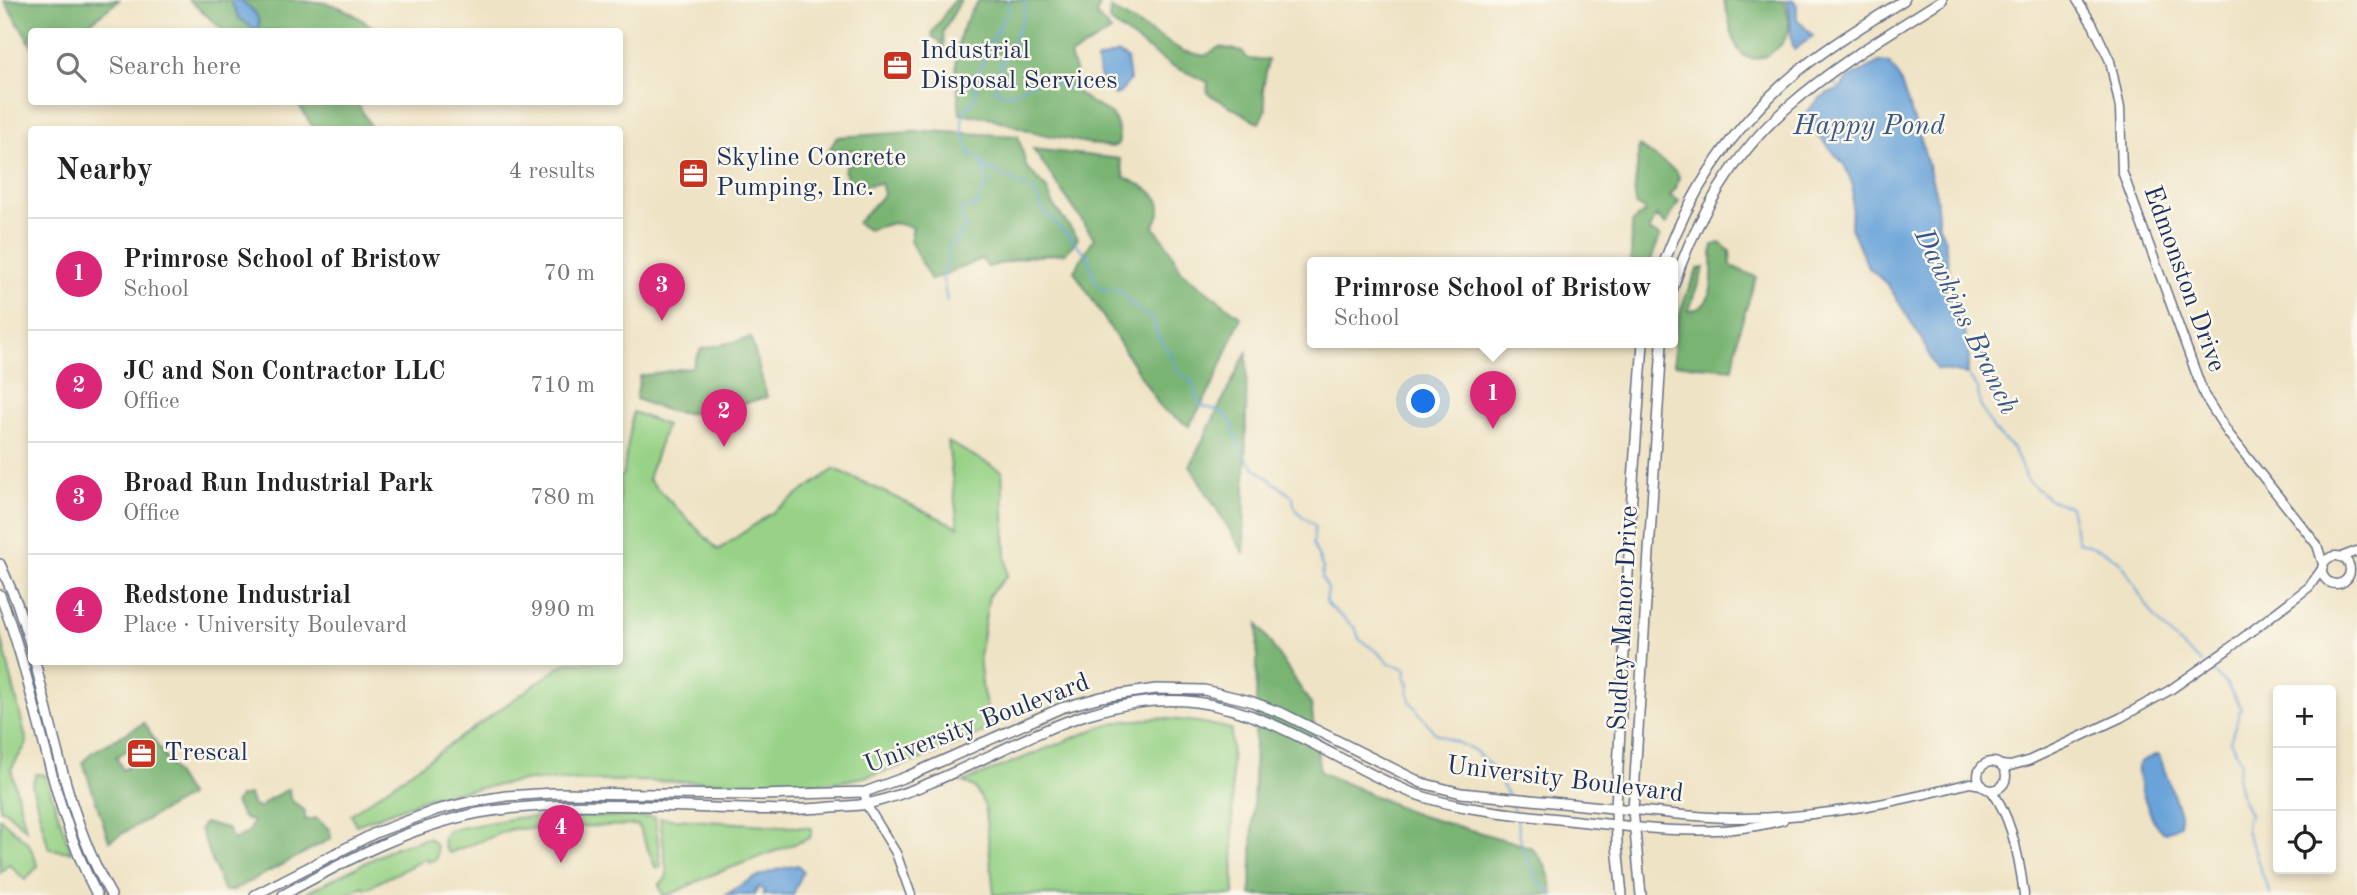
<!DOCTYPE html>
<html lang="en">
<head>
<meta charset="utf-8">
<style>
  :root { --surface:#fff; --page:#f6f6f6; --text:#222; --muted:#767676; --line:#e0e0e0; --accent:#db2777 }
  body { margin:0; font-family:"Old Standard TT",serif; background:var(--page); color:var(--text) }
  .controls { position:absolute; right:21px; bottom:21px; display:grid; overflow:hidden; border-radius:7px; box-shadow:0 4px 10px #0003 }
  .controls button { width:63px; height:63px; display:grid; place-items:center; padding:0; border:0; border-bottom:2px solid var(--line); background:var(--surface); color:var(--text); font:35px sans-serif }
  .you { position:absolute; left:1424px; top:402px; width:24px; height:24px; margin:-18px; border:5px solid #fff; border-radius:50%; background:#1a73e8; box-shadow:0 0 0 10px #1a73e833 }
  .badge { display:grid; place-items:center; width:46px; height:46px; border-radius:50%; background:var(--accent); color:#fff; font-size:23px; font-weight:700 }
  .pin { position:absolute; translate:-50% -58px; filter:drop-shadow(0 2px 4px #0008) }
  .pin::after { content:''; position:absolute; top:37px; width:24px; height:21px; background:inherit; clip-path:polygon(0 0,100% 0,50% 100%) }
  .popup { position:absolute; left:1307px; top:257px; width:371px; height:91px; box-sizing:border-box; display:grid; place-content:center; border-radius:7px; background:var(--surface); filter:drop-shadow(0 2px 5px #0005); font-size:23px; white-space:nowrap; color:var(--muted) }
  .popup b { font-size:26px; color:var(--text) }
  .popup::after { content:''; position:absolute; left:50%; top:100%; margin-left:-14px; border:14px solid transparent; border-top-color:var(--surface) }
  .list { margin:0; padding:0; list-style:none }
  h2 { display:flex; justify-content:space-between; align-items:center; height:91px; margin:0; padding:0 28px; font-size:30px }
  h2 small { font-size:23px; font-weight:400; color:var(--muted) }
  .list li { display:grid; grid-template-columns:46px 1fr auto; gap:21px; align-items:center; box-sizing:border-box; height:112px; padding:0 28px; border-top:2px solid var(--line) }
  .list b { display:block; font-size:26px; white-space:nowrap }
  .list p { margin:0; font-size:23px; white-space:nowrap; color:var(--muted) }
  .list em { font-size:23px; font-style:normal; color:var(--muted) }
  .icon { flex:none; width:38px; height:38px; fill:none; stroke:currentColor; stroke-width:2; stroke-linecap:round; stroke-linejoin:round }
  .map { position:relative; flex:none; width:2357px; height:895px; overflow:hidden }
  .search { position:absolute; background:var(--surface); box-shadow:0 4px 10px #0003; left:28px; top:28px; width:595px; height:77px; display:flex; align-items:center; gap:18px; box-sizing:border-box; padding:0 24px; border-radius:7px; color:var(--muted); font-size:26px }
  .panel { position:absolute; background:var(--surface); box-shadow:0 4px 10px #0003; left:28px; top:126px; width:595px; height:539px; border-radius:7px }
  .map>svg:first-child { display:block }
  .green { fill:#97d286; stroke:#598072; stroke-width:2 }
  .forest { fill:#79b473; stroke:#4a7268; stroke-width:2; fill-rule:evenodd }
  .water { fill:#69a3d9; stroke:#42699c; stroke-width:2 }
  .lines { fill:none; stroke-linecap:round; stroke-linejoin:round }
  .stream { stroke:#69a3d9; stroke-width:2 }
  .tertiary-casing { stroke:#656e82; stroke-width:11 }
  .secondary-casing { stroke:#656e82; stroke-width:12 }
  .tertiary { stroke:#fff; stroke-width:8 }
  .secondary { stroke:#fff; stroke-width:9 }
  .labels { text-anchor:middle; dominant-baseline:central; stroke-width:5; stroke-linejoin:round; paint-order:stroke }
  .poi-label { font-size:26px; fill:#1b2f5e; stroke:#fbf7ec; text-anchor:start }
  .street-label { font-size:26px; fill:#1b2f5e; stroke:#fbf7ec }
  .water-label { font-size:28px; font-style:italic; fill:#365889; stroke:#fbf7ec }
</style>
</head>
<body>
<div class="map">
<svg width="2357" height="895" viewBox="0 0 2357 895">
  <rect width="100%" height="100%" fill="#fbf7ec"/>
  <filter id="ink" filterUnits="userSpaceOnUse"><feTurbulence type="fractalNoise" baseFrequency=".0143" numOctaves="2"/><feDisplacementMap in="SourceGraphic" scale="14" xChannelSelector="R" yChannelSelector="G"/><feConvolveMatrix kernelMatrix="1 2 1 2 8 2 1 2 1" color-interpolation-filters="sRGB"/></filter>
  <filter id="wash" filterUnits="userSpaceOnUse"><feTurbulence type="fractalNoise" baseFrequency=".00686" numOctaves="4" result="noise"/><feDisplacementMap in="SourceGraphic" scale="28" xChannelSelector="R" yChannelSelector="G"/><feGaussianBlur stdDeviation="1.57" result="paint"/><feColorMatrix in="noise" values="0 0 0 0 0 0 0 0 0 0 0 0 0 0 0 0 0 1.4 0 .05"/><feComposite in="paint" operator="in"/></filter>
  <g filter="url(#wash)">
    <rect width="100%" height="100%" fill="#efe3c5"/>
    <g class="green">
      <path d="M 633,412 L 666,425 L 648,479 L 718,550 L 835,469 L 958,527 L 948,442 L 1002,471 L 1007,576 L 989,595 L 979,657 L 983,692 L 992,728 C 938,752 886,778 827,783 L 529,780 L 433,796 L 356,825 L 351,814 L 567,662 L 620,662 L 620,477 L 623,475 Z"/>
      <polygon points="0,631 27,743 11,769 26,829 5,810 0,810"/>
      <polygon points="1159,718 1198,722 1231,729 1234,895 994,895 985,806 975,788 963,782 1098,728 1124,721"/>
      <polygon points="36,774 45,775 71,852 50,849 48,846 32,785"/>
      <polygon points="558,816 655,817 661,867 656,869 638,825 512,829 449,853 444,846 443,837 449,830 515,818"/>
      <polygon points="0,818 29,844 38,866 25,880 9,864 0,873"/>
      <polygon points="660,818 812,828 810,838 709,876 669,895 663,895 659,885 666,878 667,873"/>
      <path d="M 427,838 C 436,840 438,850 436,859 L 428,862 L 427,858 L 365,889 L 363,886 L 346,895 L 302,895 L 396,847 Z"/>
    </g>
    <g class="forest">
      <polygon points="4,0 119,0 80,31 32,32 31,45"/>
      <path d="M 189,0 L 296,0 L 310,2 C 334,0 356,15 375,29 L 375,31 L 224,31 Z"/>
      <polygon points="954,0 961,0 943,32 944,49 941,49 940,41 933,37 932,33"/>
      <path d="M 979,0 L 1094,0 L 1100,4 L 1096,15 L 1111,31 L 1070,56 L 1075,71 L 1077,92 C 1101,115 1119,103 1119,144 L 1112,147 L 1087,143 L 1037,133 L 988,117 L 960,114 C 956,68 949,39 979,0 Z"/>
      <path d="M 1723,0 L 1784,0 C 1787,10 1791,22 1788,33 C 1783,49 1754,69 1740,52 C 1731,41 1730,15 1723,0 Z"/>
      <polygon points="1110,8 1183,51 1205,56 1219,47 1242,51 1248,59 1268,60 1263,89 1266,109 1259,123 1207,93 1208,82 1170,65 1109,21"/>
      <polygon points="297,102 357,102 372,129 314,129"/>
      <polygon points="927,131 1018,136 1027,168 1047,189 1054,206 1078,238 1066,253 1026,257 988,267 982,259 931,280 910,241 913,227 893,223 868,230 857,223 884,194 881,183 852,188 844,170 857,150 829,150 837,137"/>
      <polygon points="1639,146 1677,172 1679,177 1676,188 1670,196 1679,201 1666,225 1656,216 1649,231 1660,236 1650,263 1631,263 1632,224 1637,217 1645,213 1644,209 1636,205 1634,198"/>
      <path d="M 1033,149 L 1120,159 L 1124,177 C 1137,183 1162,193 1160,210 C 1159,215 1155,222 1154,227 L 1168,246 L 1182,272 L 1241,317 L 1212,387 L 1189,426 L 1161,408 L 1074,271 L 1094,238 Z"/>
      <path d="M 1720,243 L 1730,251 L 1731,266 L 1756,277 L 1739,331 L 1733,369 L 1674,364 C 1672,332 1683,297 1698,269 L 1704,268 L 1688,311 C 1722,308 1709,263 1713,245 Z"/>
      <path d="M 751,338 L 767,397 C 737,405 704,417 673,412 C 660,409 648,404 636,399 L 640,376 L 692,367 L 701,349 Z"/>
      <polygon points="1247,351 1244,553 1190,466"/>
      <path d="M 1258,624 L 1311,704 L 1320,772 L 1418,815 L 1530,847 C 1545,859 1551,876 1553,895 L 1251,895 Z"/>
      <path d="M 144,723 L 189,796 L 109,841 L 83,762 L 91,753 ZM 145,740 L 152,754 L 123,770 L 116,757 Z"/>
      <polygon points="289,789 290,799 305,811 305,820 316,818 330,830 331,839 232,891 223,890 200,829 204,823 227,828 233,840 248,833 253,821 243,818 235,803 239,797 249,795 253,806 260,808 269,799"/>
    </g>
    <g class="water">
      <path d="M 230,0 L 240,0 C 252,9 262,15 258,31 L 239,18 Z"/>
      <path d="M 1787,0 L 1792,0 L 1797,5 L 1797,19 L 1813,36 L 1794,50 C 1788,33 1793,17 1787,0 Z"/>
      <path d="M 1118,53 L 1127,59 L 1130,80 L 1120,93 L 1115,95 C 1104,87 1097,73 1097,60 Z"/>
      <polygon points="1879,62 1889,63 1898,75 1921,140 1936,195 1939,226 1945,240 1951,287 1963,325 1969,359 1967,374 1936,369 1921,338 1888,285 1868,267 1851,227 1853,186 1844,164 1801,117 1819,99 1830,92 1840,90 1846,80"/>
      <path d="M 2155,755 L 2159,755 L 2161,760 L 2180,814 L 2180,825 L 2164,833 C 2153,828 2138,784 2138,771 C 2137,766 2139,765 2142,761 Z"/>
      <path d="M 798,865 L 803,871 L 793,895 L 763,895 L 764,891 L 759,887 L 753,895 L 726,895 C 749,878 771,870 798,865 Z"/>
    </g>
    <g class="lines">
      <g class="stream">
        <path d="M 1009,0 L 1007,14 L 1000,24 L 994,38 L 984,49 L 982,66 L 976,75 L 976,97 C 956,116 960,130 971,155 L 979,158 L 983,166 L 1034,191 L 1042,209 L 1088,256 L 1095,282 L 1105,291 L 1120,289 L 1136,309 L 1153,319 L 1157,335 L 1172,356 L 1178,372 L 1188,378 L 1196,390 L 1195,396 L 1202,406 L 1224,413 L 1233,424 L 1237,443 L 1247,459 L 1255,468 L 1293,497 C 1293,513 1305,517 1315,526 L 1313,544 L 1323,568 L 1322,578 L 1328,589 L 1326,602 L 1329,606 L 1355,628 L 1360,640 L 1379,653 L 1389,663 L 1406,669 L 1405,677 L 1409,684 L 1408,689 L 1410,701 L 1435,733 L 1474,750 L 1491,766 L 1508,795"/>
        <polyline points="1025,0 1024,17 1000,68 995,91 1014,94 1024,86 1043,79 1066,87 1104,83"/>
        <polyline points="1835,83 1840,90"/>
        <polyline points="947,301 942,274 948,265 949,248 966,228 961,219 960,212 965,208 975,206 984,189 990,184 982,167"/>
        <path d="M 1968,375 L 1978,389 L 1980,405 L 1993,429 L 2014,450 L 2027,480 L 2049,499 L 2070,507 L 2078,542 C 2131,556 2122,570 2149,609 C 2163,630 2183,647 2202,663"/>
        <path d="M 2206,666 L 2226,683 L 2241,708 L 2230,741 L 2241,761 L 2237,777 L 2242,798 L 2250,815 C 2240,831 2251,837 2255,852 C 2259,867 2265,881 2271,895"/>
        <polyline points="1510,800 1514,811"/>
        <polyline points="1517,820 1523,851 1529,856 1530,864 1543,887 1555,895"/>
      </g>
    </g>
  </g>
  <g filter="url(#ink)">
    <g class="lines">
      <defs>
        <g id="tertiary">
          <polyline points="2077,0 2093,25 2110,61 2120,108 2122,171 2204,395 2228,433 2317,545 2323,564"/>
          <circle cx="2336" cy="570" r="14"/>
          <polyline points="2341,557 2357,551"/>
          <circle cx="1992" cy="776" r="14"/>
          <polyline points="2001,765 2010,766 2028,761 2120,718 2170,690 2227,650 2309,587 2322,569"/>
          <path d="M 1991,790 C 2012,817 2020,861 2024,895"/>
          <polyline points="865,792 866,804 896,853 911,895"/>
          <path d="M 1633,810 C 1668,813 1701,818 1736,818 C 1815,819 1894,803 1970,783 L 1982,785"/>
          <path d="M 1634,827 C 1682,832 1736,834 1783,820"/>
        </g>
        <g id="secondary">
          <path d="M 1664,263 C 1691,188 1736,123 1797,72 C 1830,45 1868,23 1904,0"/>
          <path d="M 1673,288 C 1693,222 1736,151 1789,106 C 1836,65 1890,33 1942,0"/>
          <polyline points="0,564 17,603 32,650"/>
          <path d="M 0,595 C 39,694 47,799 97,895"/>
          <path d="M 35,662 C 55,740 70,823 111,895"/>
          <polyline points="255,895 375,833 436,810 469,802 506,796 554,793 760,795 865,792 908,776 1061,708 1101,697 1156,689 1204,690 1250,701 1284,714 1422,783 1461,793 1633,810"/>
          <path d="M 283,895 C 345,861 408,827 478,813 C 536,803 596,805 655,806 C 714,807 773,813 832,807 C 844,806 856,806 867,804 C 980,777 1074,688 1196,702 C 1275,712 1338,763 1410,792 C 1446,806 1483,810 1521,815 C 1559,819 1596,823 1634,827"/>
          <polyline points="1622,895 1617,845 1616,808 1632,495 1643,343"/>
          <polyline points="1641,895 1633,810 1662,343"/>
        </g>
      </defs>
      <use href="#tertiary" class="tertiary-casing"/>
      <use href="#secondary" class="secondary-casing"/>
      <use href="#tertiary" class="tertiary"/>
      <use href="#secondary" class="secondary"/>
    </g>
  </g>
  <defs>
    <symbol id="office-square" viewBox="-11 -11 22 22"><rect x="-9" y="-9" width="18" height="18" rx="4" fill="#c8321e" stroke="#fbf7ec"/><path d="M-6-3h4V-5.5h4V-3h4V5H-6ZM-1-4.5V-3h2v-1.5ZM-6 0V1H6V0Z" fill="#fff"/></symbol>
  </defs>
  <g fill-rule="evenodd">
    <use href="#office-square" x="880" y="48" width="35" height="35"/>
    <use href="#office-square" x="676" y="156" width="35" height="35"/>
    <use href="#office-square" x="124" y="736" width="35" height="35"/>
  </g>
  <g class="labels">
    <g class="poi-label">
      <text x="920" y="51">Industrial<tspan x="920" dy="30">Disposal Services</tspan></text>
      <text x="716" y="158">Skyline Concrete<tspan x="716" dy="30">Pumping, Inc.</tspan></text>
      <text x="164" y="753">Trescal</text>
    </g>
    <g class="street-label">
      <text transform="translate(2184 279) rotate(70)">Edmonston Drive</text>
      <text transform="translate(1624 618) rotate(-87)">Sudley Manor Drive</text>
      <text transform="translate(977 724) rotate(-21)">University Boulevard</text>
      <text transform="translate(1565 780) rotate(7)">University Boulevard</text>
    </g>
    <g class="water-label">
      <text x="1869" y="127">Happy Pond</text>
      <text transform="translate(1965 322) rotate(64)">Dawkins Branch</text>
    </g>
  </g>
</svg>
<div class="controls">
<button>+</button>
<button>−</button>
<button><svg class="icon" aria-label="locate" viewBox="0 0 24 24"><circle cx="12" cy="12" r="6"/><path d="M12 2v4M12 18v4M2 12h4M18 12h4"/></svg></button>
</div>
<div class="you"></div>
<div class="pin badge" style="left:1493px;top:429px">1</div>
<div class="popup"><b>Primrose School of Bristow</b>School</div>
<div class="pin badge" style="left:724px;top:447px">2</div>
<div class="pin badge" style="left:662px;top:321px">3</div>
<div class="pin badge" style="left:561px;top:863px">4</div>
<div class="search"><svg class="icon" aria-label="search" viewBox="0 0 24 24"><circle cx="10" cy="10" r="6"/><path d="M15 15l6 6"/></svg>Search here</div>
<section class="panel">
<h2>Nearby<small>4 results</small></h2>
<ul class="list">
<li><span class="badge">1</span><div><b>Primrose School of Bristow</b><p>School</p></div><em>70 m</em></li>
<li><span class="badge">2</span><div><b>JC and Son Contractor LLC</b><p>Office</p></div><em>710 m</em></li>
<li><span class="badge">3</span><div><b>Broad Run Industrial Park</b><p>Office</p></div><em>780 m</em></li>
<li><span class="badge">4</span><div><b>Redstone Industrial</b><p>Place · University Boulevard</p></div><em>990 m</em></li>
</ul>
</section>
</div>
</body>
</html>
